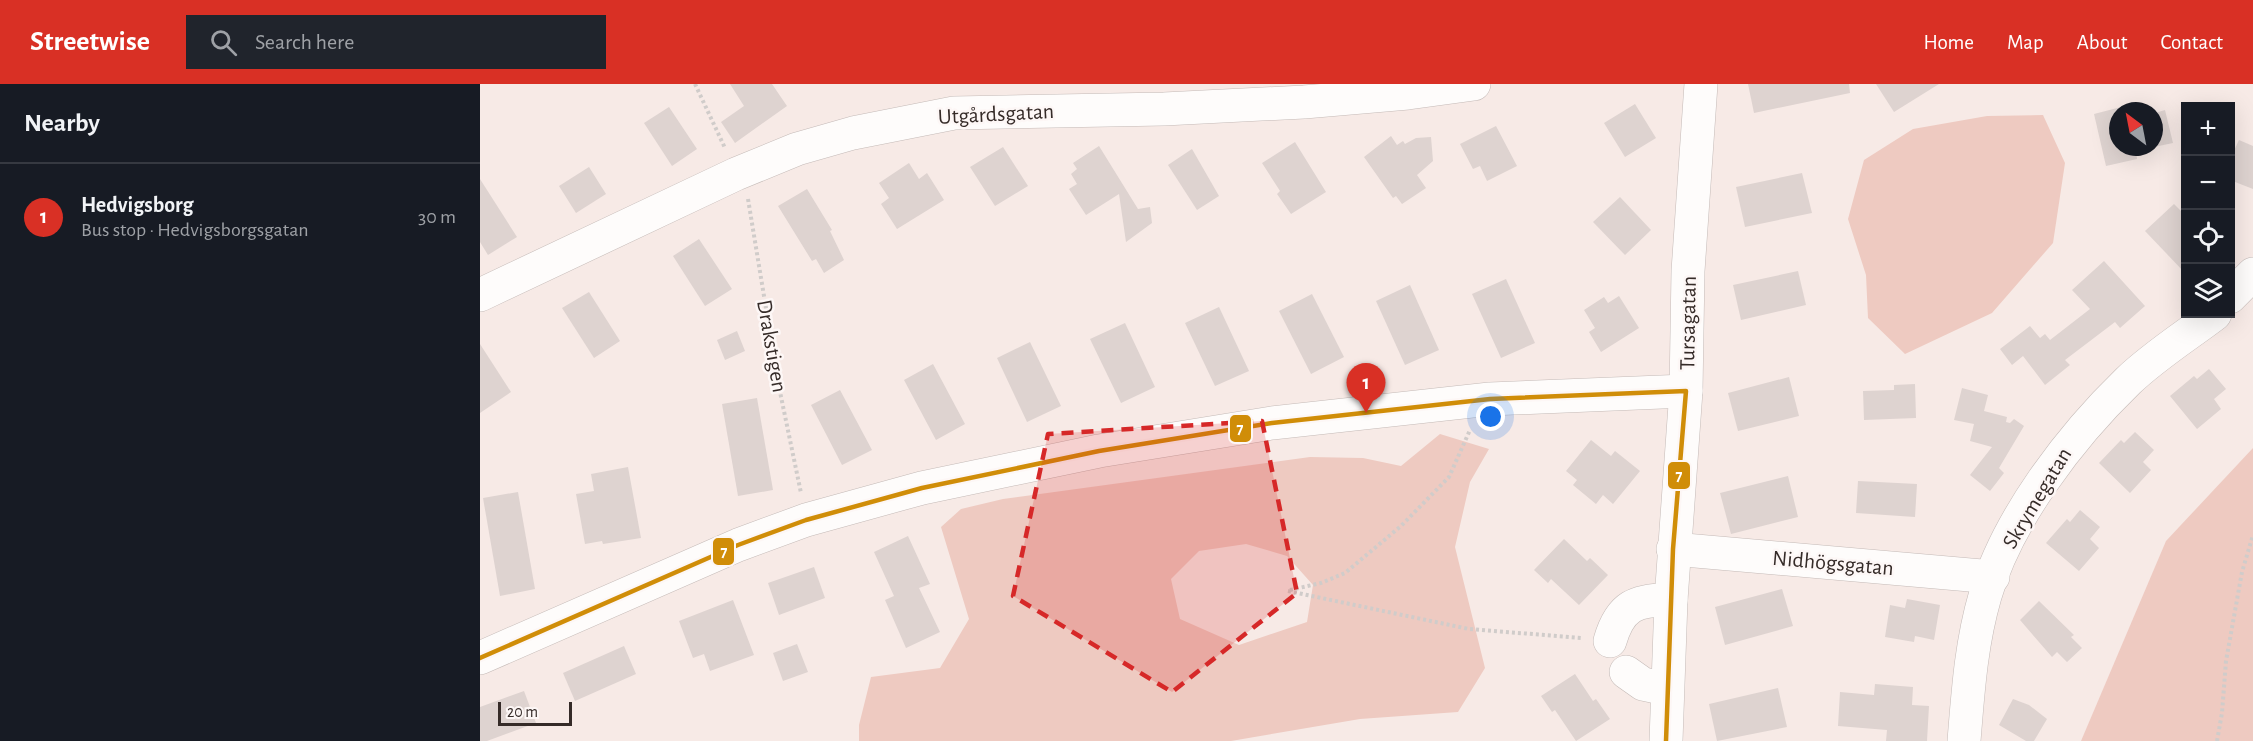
<!DOCTYPE html>
<html lang="en">
<head>
<meta charset="utf-8">
<style>
  :root { --surface:#171b24; --page:#20242c; --text:#f1f3f6; --muted:#9ea1a6; --line:#363941; --accent:#d93025 }
  body { margin:0; font-family:"Alegreya Sans",sans-serif; background:var(--page); color:var(--text) }
  .controls { position:absolute; right:18px; top:18px; display:grid; overflow:hidden; border-radius:0px; box-shadow:0 6px 24px #0002 }
  .controls button { width:54px; height:54px; display:grid; place-items:center; padding:0; border:0; border-bottom:2px solid var(--line); background:var(--surface); color:var(--text); font:30px sans-serif }
  .compass { position:absolute; left:1629px; top:18px; width:54px; height:54px; border-radius:50%; background:var(--surface); box-shadow:0 6px 24px #0002; rotate:328deg }
  .scale { position:absolute; left:18px; bottom:15px; width:74px; box-sizing:border-box; padding-left:6px; border:3px solid #352b28; border-top:0; font-size:16px; line-height:21px; white-space:nowrap; color:#352b28; -webkit-text-stroke:4px #fdf7f6; paint-order:stroke }
  .you { position:absolute; left:1011px; top:333px; width:21px; height:21px; margin:-15px; border:4px solid #fff; border-radius:50%; background:#1a73e8; box-shadow:0 0 0 9px #1a73e833 }
  .badge { display:grid; place-items:center; width:39px; height:39px; border-radius:50%; background:var(--accent); color:#fff; font-size:20px; font-weight:700 }
  .pin { position:absolute; translate:-50% -50px; filter:drop-shadow(0 2px 3px #0008) }
  .pin::after { content:''; position:absolute; top:32px; width:21px; height:18px; background:inherit; clip-path:polygon(0 0,100% 0,50% 100%) }
  .list { margin:0; padding:0; list-style:none }
  h2 { display:flex; justify-content:space-between; align-items:center; height:78px; margin:0; padding:0 24px; font-size:26px }
  h2 small { font-size:20px; font-weight:400; color:var(--muted) }
  .list li { display:grid; grid-template-columns:39px 1fr auto; gap:18px; align-items:center; box-sizing:border-box; height:108px; padding:0 24px; border-top:2px solid var(--line) }
  .list b { display:block; font-size:22px; white-space:nowrap }
  .list p { margin:0; font-size:20px; white-space:nowrap; color:var(--muted) }
  .list em { font-size:20px; font-style:normal; color:var(--muted) }
  .icon { flex:none; width:33px; height:33px; fill:none; stroke:currentColor; stroke-width:2; stroke-linecap:round; stroke-linejoin:round }
  .map { position:relative; flex:none; width:1773px; height:657px; overflow:hidden }
  header { display:flex; align-items:center; gap:36px; box-sizing:border-box; height:84px; padding:0 30px; background:var(--accent); color:#fff }
  header strong { font-size:28px }
  nav { display:flex; gap:33px; margin-inline-start:auto; font-size:21px }
  .search { width:420px; height:54px; background:var(--page); display:flex; align-items:center; gap:15px; box-sizing:border-box; padding:0 21px; border-radius:0px; color:var(--muted); font-size:22px }
  main { display:flex }
  aside { flex:1; background:var(--surface) }
  .map>svg:first-child { display:block }
  .green { fill:#eecac1; fill-rule:evenodd }
  .building { fill:#ded3d0 }
  .lines { fill:none; stroke-linecap:round; stroke-linejoin:round }
  .minor-casing { stroke:#c4bab7; stroke-width:34 }
  .path { stroke:#d0ccca; stroke-width:4; stroke-dasharray:3 3; stroke-linecap:butt }
  .minor { stroke:#fefcfb; stroke-width:33 }
  .bus-1-casing { stroke:#fdf7f6; stroke-width:9 }
  .bus-1 { stroke:#d08d08; stroke-width:4.5 }
  .marked { fill:#d62828; fill-opacity:0.2; stroke:#d62828; stroke-width:4.5; stroke-dasharray:12 8; stroke-linejoin:round }
  .labels { text-anchor:middle; dominant-baseline:central; stroke-width:5; stroke-linejoin:round; paint-order:stroke }
  .street-label { font-size:22px; fill:#352b28; stroke:#fdf7f6 }
  .line-badge { stroke:#fdf7f6; stroke-width:2 }
  .badge-label { font-size:16px; text-anchor:middle; font-weight:bold; fill:#fff }
</style>
</head>
<body>
<header>
<strong>Streetwise</strong>
<div class="search"><svg class="icon" aria-label="search" viewBox="0 0 24 24"><circle cx="10" cy="10" r="6"/><path d="M15 15l6 6"/></svg>Search here</div>
<nav><a>Home</a><a>Map</a><a>About</a><a>Contact</a></nav>
</header>
<main>
<aside>
<h2>Nearby<small></small></h2>
<ul class="list">
<li><span class="badge">1</span><div><b>Hedvigsborg</b><p>Bus stop · Hedvigsborgsgatan</p></div><em>30 m</em></li>
</ul>
</aside>
<div class="map">
<svg width="1773" height="657" viewBox="0 0 1773 657">
  <rect width="100%" height="100%" fill="#f7eae6"/>
  <g class="green">
    <polygon points="1563,31 1585,79 1573,159 1512,229 1425,270 1388,234 1386,191 1368,135 1384,76 1433,45 1507,32"/>
    <path d="M 960,350 L 1009,365 L 990,398 L 975,463 L 1005,584 L 978,628 L 880,635 L 751,657 L 379,657 L 379,641 L 391,593 L 460,584 L 489,535 L 461,443 L 481,425 L 523,415 L 830,373 L 883,374 L 921,382 ZM 766,460 L 807,472 L 833,501 L 827,538 L 759,561 L 700,535 L 691,495 L 719,467 Z"/>
    <polygon points="1773,364 1773,657 1601,657 1686,457"/>
  </g>
  <g class="building">
    <polygon points="250,0 292,0 307,22 255,59 241,38 264,22"/>
    <polygon points="1268,0 1369,0 1370,9 1274,29"/>
    <polygon points="1396,0 1459,0 1414,28"/>
    <polygon points="1155,20 1176,54 1145,73 1124,39"/>
    <polygon points="1645,22 1646,27 1638,27 1638,63 1674,63 1656,67 1657,75 1626,82 1614,30"/>
    <polygon points="189,23 217,65 192,82 164,39"/>
    <polygon points="1674,25 1675,29 1685,26 1693,59 1674,63 1674,27 1667,27"/>
    <polygon points="1016,42 1037,82 1007,97 1000,82 993,85 980,60"/>
    <polygon points="911,52 917,61 923,57 925,60 936,54 951,53 953,77 937,91 946,104 922,120 916,112 913,114 884,73"/>
    <polygon points="1759,56 1773,62 1773,105 1750,96 1750,75"/>
    <polygon points="815,58 846,108 811,130 797,110 800,107 782,79"/>
    <polygon points="619,62 658,125 670,123 672,139 646,158 639,110 606,131 589,105 597,100 591,90 597,85 593,79"/>
    <polygon points="523,63 548,102 515,122 490,83"/>
    <polygon points="712,65 739,112 717,126 688,81"/>
    <polygon points="429,79 439,95 447,89 464,116 417,145 401,120 409,114 399,99"/>
    <polygon points="109,83 126,110 96,129 79,102"/>
    <polygon points="1322,89 1332,129 1265,143 1256,103"/>
    <polygon points="0,95 37,153 8,171 0,158"/>
    <polygon points="327,105 352,146 350,147 364,176 344,189 336,175 332,177 298,122"/>
    <polygon points="1140,113 1171,146 1145,171 1113,138"/>
    <polygon points="1694,120 1706,132 1706,190 1665,147"/>
    <polygon points="219,155 252,205 225,222 193,172"/>
    <polygon points="1624,177 1665,222 1640,244 1635,238 1585,276 1590,281 1565,301 1543,272 1532,281 1520,265 1550,242 1560,254 1565,250 1570,256 1610,225 1592,206"/>
    <polygon points="1318,187 1326,221 1261,236 1253,201"/>
    <polygon points="1026,195 1055,259 1021,274 992,210"/>
    <polygon points="930,201 959,266 925,281 896,217"/>
    <polygon points="109,208 140,257 114,274 82,224"/>
    <polygon points="832,210 864,273 831,290 799,227"/>
    <polygon points="1139,212 1159,244 1121,268 1109,248 1115,244 1104,226 1124,213 1128,219"/>
    <polygon points="739,223 769,287 735,302 705,239"/>
    <polygon points="645,239 675,303 641,319 610,255"/>
    <polygon points="257,247 265,267 245,276 237,256"/>
    <polygon points="550,258 581,322 547,338 517,274"/>
    <polygon points="0,260 31,308 0,329"/>
    <polygon points="453,280 485,340 456,356 424,296"/>
    <polygon points="1729,285 1746,305 1734,315 1741,325 1717,345 1690,312 1714,292 1717,295"/>
    <polygon points="1309,293 1319,332 1258,347 1248,309"/>
    <polygon points="1435,300 1436,334 1384,336 1383,307 1414,306 1414,301"/>
    <polygon points="1482,304 1508,311 1504,327 1527,333 1526,338 1530,339 1534,335 1544,342 1519,384 1524,389 1510,407 1490,391 1512,363 1490,357 1494,340 1474,336"/>
    <polygon points="360,306 392,366 362,381 331,321"/>
    <polygon points="277,314 293,406 258,412 242,320"/>
    <polygon points="1655,348 1674,366 1663,378 1671,386 1650,409 1619,379 1641,356 1644,359"/>
    <polygon points="1111,356 1131,372 1135,367 1160,387 1133,420 1123,411 1116,420 1093,401 1097,396 1086,387"/>
    <polygon points="148,383 161,454 123,460 122,457 105,460 96,410 114,407 111,390"/>
    <polygon points="1308,392 1318,433 1251,450 1240,409"/>
    <polygon points="1378,397 1437,400 1435,433 1376,429"/>
    <polygon points="38,408 55,505 20,512 3,414"/>
    <polygon points="1600,426 1620,443 1610,455 1619,464 1599,487 1566,459 1587,435 1590,438"/>
    <polygon points="428,452 450,500 439,504 460,548 426,564 405,516 414,512 394,468"/>
    <polygon points="1084,455 1107,477 1110,474 1128,491 1099,521 1071,495 1068,499 1054,486"/>
    <polygon points="334,483 345,514 299,531 288,499"/>
    <polygon points="1302,505 1313,542 1245,561 1235,523"/>
    <polygon points="1427,515 1460,521 1454,556 1435,552 1434,558 1405,553 1410,521 1425,524"/>
    <polygon points="253,516 274,571 230,587 224,570 213,574 199,537"/>
    <polygon points="1559,517 1594,551 1591,553 1602,564 1587,578 1577,568 1572,573 1540,536"/>
    <polygon points="317,560 328,588 303,597 293,569"/>
    <polygon points="144,562 156,590 95,617 83,589"/>
    <polygon points="1095,590 1113,617 1116,615 1130,635 1096,657 1075,626 1072,628 1061,612"/>
    <polygon points="1395,600 1433,603 1432,621 1449,622 1447,657 1406,657 1407,646 1358,642 1360,608 1394,611"/>
    <polygon points="1298,604 1307,643 1237,657 1229,620"/>
    <polygon points="44,607 56,639 7,657 0,657 0,623"/>
    <polygon points="1533,615 1549,621 1567,635 1554,657 1546,657 1519,641"/>
  </g>
  <g class="lines">
    <defs>
      <g id="minor">
        <polyline points="0,211 256,90 317,65 373,49 474,29 684,25 824,18 928,9 994,0"/>
        <polyline points="1750,213 1773,190"/>
        <polyline points="1193,465 1513,493"/>
        <path d="M 1130,557 C 1140,522 1156,515 1191,516"/>
        <polyline points="0,574 258,461 326,436 442,404 619,367 792,339 1010,315 1206,307"/>
        <polyline points="1146,588 1163,600 1187,605"/>
        <polyline points="1186,657 1191,516 1206,307 1208,187 1221,0"/>
        <path d="M 1484,657 C 1488,608 1491,560 1505,512 C 1527,435 1591,352 1648,297 C 1674,272 1706,252 1735,230"/>
      </g>
    </defs>
    <use href="#minor" class="minor-casing"/>
    <g class="path">
      <polyline points="215,0 245,64"/>
      <polyline points="268,115 299,303 321,409"/>
      <polyline points="810,506 841,499 865,489 921,442 969,393 990,346"/>
      <polyline points="808,507 989,545 1102,554"/>
      <polyline points="1737,657 1742,629 1746,577 1762,488 1773,451"/>
    </g>
    <use href="#minor" class="minor"/>
    <defs>
      <polyline id="bus-1" points="0,574 258,461 326,436 442,404 619,367 792,339 1010,315 1206,307 1193,465 1186,657"/>
    </defs>
    <use href="#bus-1" class="bus-1-casing"/>
    <use href="#bus-1" class="bus-1"/>
  </g>
  <path class="marked" d="M 782,337 L 817,509 L 692,608 L 533,512 L 568,350 Z"/>
  <g class="labels">
    <g class="street-label">
      <text transform="translate(516 30) rotate(-3)">Utgårdsgatan</text>
      <text transform="translate(1208 239) rotate(-89)">Tursagatan</text>
      <text transform="translate(292 262) rotate(80)">Drakstigen</text>
      <text transform="translate(1557 414) rotate(-59)">Skrymegatan</text>
      <text transform="translate(1353 479) rotate(5)">Nidhögsgatan</text>
    </g>
  </g>
  <g class="line-badge">
    <rect x="749" y="330" width="23" height="29" rx="6" fill="#d08d08"/>
    <rect x="1187" y="377" width="24" height="29" rx="6" fill="#d08d08"/>
    <rect x="232" y="453" width="23" height="29" rx="6" fill="#d08d08"/>
  </g>
  <g class="badge-label">
    <text x="760" y="350">7</text>
    <text x="1199" y="397">7</text>
    <text x="244" y="473">7</text>
  </g>
</svg>
<div class="controls">
<button>+</button>
<button>−</button>
<button><svg class="icon" aria-label="locate" viewBox="0 0 24 24"><circle cx="12" cy="12" r="6"/><path d="M12 2v4M12 18v4M2 12h4M18 12h4"/></svg></button>
<button><svg class="icon" aria-label="layers" viewBox="0 0 24 24"><path d="M12 4l9 5-9 5-9-5zM3 14l9 5 9-5"/></svg></button>
</div>
<svg class="compass" viewBox="-18 -18 36 36"><path d="M0-13l5 13h-10z" fill="#e53935"/><path d="M0 13l5-13h-10z" fill="#9ea1a6"/></svg>
<div class="scale">20 m</div>
<div class="you"></div>
<div class="pin badge" style="left:886px;top:329px">1</div>
</div>
</main>
</body>
</html>
